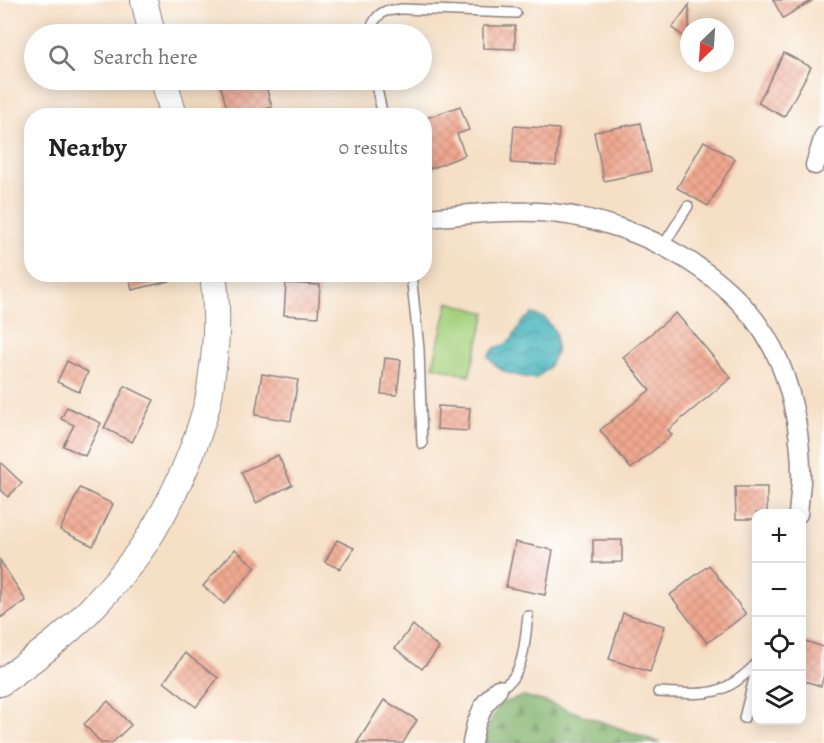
<!DOCTYPE html>
<html lang="en">
<head>
<meta charset="utf-8">
<style>
  :root { --surface:#fff; --page:#f2f2f2; --text:#222; --muted:#767676; --line:#e0e0e0 }
  body { margin:0; font-family:Alegreya,serif; background:var(--page); color:var(--text) }
  .controls { position:absolute; right:18px; bottom:18px; display:grid; overflow:hidden; border-radius:12px; box-shadow:0 3px 15px #0003 }
  .controls button { width:54px; height:54px; display:grid; place-items:center; padding:0; border:0; border-bottom:2px solid var(--line); background:var(--surface); color:var(--text); font:30px sans-serif }
  .compass { position:absolute; left:680px; top:18px; width:54px; height:54px; border-radius:50%; background:var(--surface); box-shadow:0 3px 15px #0003; rotate:205deg }
  .list { margin:0; padding:0; list-style:none }
  h2 { display:flex; justify-content:space-between; align-items:center; height:78px; margin:0; padding:0 24px; font-size:26px }
  h2 small { font-size:20px; font-weight:400; color:var(--muted) }
  .icon { flex:none; width:33px; height:33px; fill:none; stroke:currentColor; stroke-width:2; stroke-linecap:round; stroke-linejoin:round }
  .map { position:relative; flex:none; width:824px; height:743px; overflow:hidden }
  .search { position:absolute; background:var(--surface); box-shadow:0 3px 15px #0003; left:24px; top:24px; width:408px; height:66px; display:flex; align-items:center; gap:15px; box-sizing:border-box; padding:0 21px; border-radius:33px; color:var(--muted); font-size:22px }
  .panel { position:absolute; background:var(--surface); box-shadow:0 3px 15px #0003; left:24px; top:108px; width:408px; height:174px; border-radius:24px }
  .map>svg:first-child { display:block }
  .green { fill:#a5d17e; stroke:#647a5c; stroke-width:1.5 }
  .forest { fill:url(#forest-firs); stroke:#536a54; stroke-width:1.5 }
  .water { fill:url(#water-waves); stroke:#336b7b; stroke-width:1.5 }
  .building { fill:url(#building-cross-hatch) }
  .lines { fill:none; stroke-linecap:round; stroke-linejoin:round }
  .lane-casing { stroke:#8c8080; stroke-width:12 }
  .street-casing { stroke:#8c8080; stroke-width:21 }
  .secondary-casing { stroke:#8c8080; stroke-width:28 }
  .lane { stroke:#fff; stroke-width:9 }
  .street { stroke:#fff; stroke-width:18 }
  .secondary { stroke:#fff; stroke-width:26 }
</style>
</head>
<body>
<div class="map">
<svg width="824" height="743" viewBox="0 0 824 743">
  <defs>
    <pattern id="forest-firs" width="22" height="20" patternUnits="userSpaceOnUse" patternTransform="scale(1.5)"><rect width="22" height="20" fill="#84b36d"/><path d="M5 1l3.5 6h-7zM16 11l3.5 6h-7z" fill="#6c915b"/></pattern>
    <pattern id="water-waves" width="16" height="10" patternUnits="userSpaceOnUse" patternTransform="scale(1.5)"><rect width="16" height="10" fill="#44b4bb"/><path d="M0 5q4-4 8 0t8 0" fill="none" stroke="#389299"/></pattern>
    <pattern id="building-cross-hatch" width="8" height="8" patternUnits="userSpaceOnUse" patternTransform="scale(1.5)"><rect width="8" height="8" fill="#f0a890"/><path d="M0 0l8 8M0 8l8-8" fill="none" stroke="#ce907d"/></pattern>
  </defs>
  <rect width="100%" height="100%" fill="#fff"/>
  <filter id="ink" filterUnits="userSpaceOnUse"><feTurbulence type="fractalNoise" baseFrequency=".0167" numOctaves="2"/><feDisplacementMap in="SourceGraphic" scale="12" xChannelSelector="R" yChannelSelector="G"/><feConvolveMatrix kernelMatrix="1 2 1 2 8 2 1 2 1" color-interpolation-filters="sRGB"/></filter>
  <filter id="wash" filterUnits="userSpaceOnUse"><feTurbulence type="fractalNoise" baseFrequency=".008" numOctaves="4" result="noise"/><feDisplacementMap in="SourceGraphic" scale="24" xChannelSelector="R" yChannelSelector="G"/><feGaussianBlur stdDeviation="1.35" result="paint"/><feColorMatrix in="noise" values="0 0 0 0 0 0 0 0 0 0 0 0 0 0 0 0 0 1.4 0 .05"/><feComposite in="paint" operator="in"/></filter>
  <g filter="url(#wash)">
    <rect width="100%" height="100%" fill="#f5dfc5"/>
    <polygon class="green" points="448,302 486,313 469,376 433,366"/>
    <polygon class="forest" points="524,696 549,703 661,743 485,743 488,726 500,704"/>
    <path class="water" d="M 532,314 L 545,318 L 556,333 L 556,353 L 548,368 L 535,379 C 515,375 500,375 488,356 L 495,348 L 506,344 L 512,339 L 522,322 Z"/>
    <g id="blocks">
      <g class="building">
        <polygon points="773,0 813,0 783,18"/>
        <polygon points="689,5 689,40 672,28"/>
        <polygon points="483,26 515,26 515,49 483,48"/>
        <polygon points="784,53 811,67 784,117 758,103"/>
        <polygon points="219,80 264,80 272,107 243,116 229,116"/>
        <polygon points="460,106 469,130 457,134 465,155 430,169 424,154 424,119"/>
        <polygon points="641,123 651,171 604,181 594,132"/>
        <polygon points="514,126 559,129 556,166 511,163"/>
        <polygon points="704,141 735,159 708,206 677,188"/>
        <polygon points="129,274 174,274 174,280 132,290"/>
        <polygon points="286,283 320,285 318,317 284,315"/>
        <polygon points="676,313 731,378 668,430 672,435 631,469 600,430 650,390 623,357"/>
        <polygon points="385,358 401,360 397,395 381,394"/>
        <polygon points="67,361 88,372 79,392 57,382"/>
        <polygon points="262,374 298,380 291,421 255,415"/>
        <polygon points="125,386 154,400 132,442 104,428"/>
        <polygon points="438,406 470,408 468,431 437,429"/>
        <polygon points="67,407 101,423 85,456 63,446 74,425 61,419"/>
        <polygon points="278,455 292,485 256,503 241,472"/>
        <polygon points="0,462 22,483 8,497 0,489"/>
        <polygon points="735,487 767,487 767,513 756,513 756,519 736,519"/>
        <polygon points="80,488 113,504 93,546 60,530"/>
        <polygon points="337,540 354,548 340,569 325,562"/>
        <polygon points="593,540 622,540 622,562 593,563"/>
        <polygon points="515,542 553,550 545,595 506,587"/>
        <polygon points="235,549 256,567 224,604 203,586"/>
        <polygon points="0,560 26,601 0,618"/>
        <polygon points="709,565 746,614 707,643 670,595"/>
        <polygon points="623,613 665,626 650,672 609,659"/>
        <polygon points="413,625 439,648 422,669 395,648"/>
        <polygon points="805,641 824,647 824,675 821,686 801,680 801,652"/>
        <polygon points="185,653 218,678 196,707 164,682"/>
        <polygon points="384,700 417,720 403,743 357,743"/>
        <polygon points="108,701 131,725 112,743 101,743 84,724"/>
      </g>
    </g>
  </g>
  <g filter="url(#ink)">
    <use href="#blocks" fill-opacity="0" stroke="#8c8080" stroke-width="1.5"/>
    <g class="lines">
      <defs>
        <g id="lane">
          <path d="M 369,34 C 371,25 377,14 386,11 C 391,10 397,10 401,9 L 516,13"/>
          <polyline points="375,80 383,116"/>
          <polyline points="663,246 688,206"/>
          <polyline points="411,274 419,349 422,444"/>
          <path d="M 498,689 C 502,686 507,684 510,681 C 525,666 525,636 528,616"/>
          <path d="M 658,692 C 704,694 722,699 756,664"/>
          <polyline points="744,718 756,670"/>
        </g>
        <g id="street">
          <polyline points="815,165 824,136"/>
          <path d="M 424,218 C 466,215 511,209 552,213 C 641,222 742,276 779,361 C 794,398 802,442 801,482 C 800,492 799,503 798,514"/>
          <polyline points="472,743 476,724 484,705 498,689"/>
        </g>
        <g id="secondary">
          <polyline points="144,0 152,34"/>
          <polyline points="164,80 174,116"/>
          <path d="M 0,683 C 31,661 62,639 88,612 C 111,588 134,562 151,534 C 176,493 196,447 208,401 C 210,392 211,383 212,374 C 217,341 218,308 213,274"/>
        </g>
      </defs>
      <use href="#lane" class="lane-casing"/>
      <use href="#street" class="street-casing"/>
      <use href="#secondary" class="secondary-casing"/>
      <use href="#lane" class="lane"/>
      <use href="#street" class="street"/>
      <use href="#secondary" class="secondary"/>
    </g>
  </g>
</svg>
<div class="controls">
<button>+</button>
<button>−</button>
<button><svg class="icon" aria-label="locate" viewBox="0 0 24 24"><circle cx="12" cy="12" r="6"/><path d="M12 2v4M12 18v4M2 12h4M18 12h4"/></svg></button>
<button><svg class="icon" aria-label="layers" viewBox="0 0 24 24"><path d="M12 4l9 5-9 5-9-5zM3 14l9 5 9-5"/></svg></button>
</div>
<svg class="compass" viewBox="-18 -18 36 36"><path d="M0-13l5 13h-10z" fill="#e53935"/><path d="M0 13l5-13h-10z" fill="#767676"/></svg>
<div class="search"><svg class="icon" aria-label="search" viewBox="0 0 24 24"><circle cx="10" cy="10" r="6"/><path d="M15 15l6 6"/></svg>Search here</div>
<section class="panel">
<h2>Nearby<small>0 results</small></h2>
<ul class="list">
</ul>
</section>
</div>
</body>
</html>
